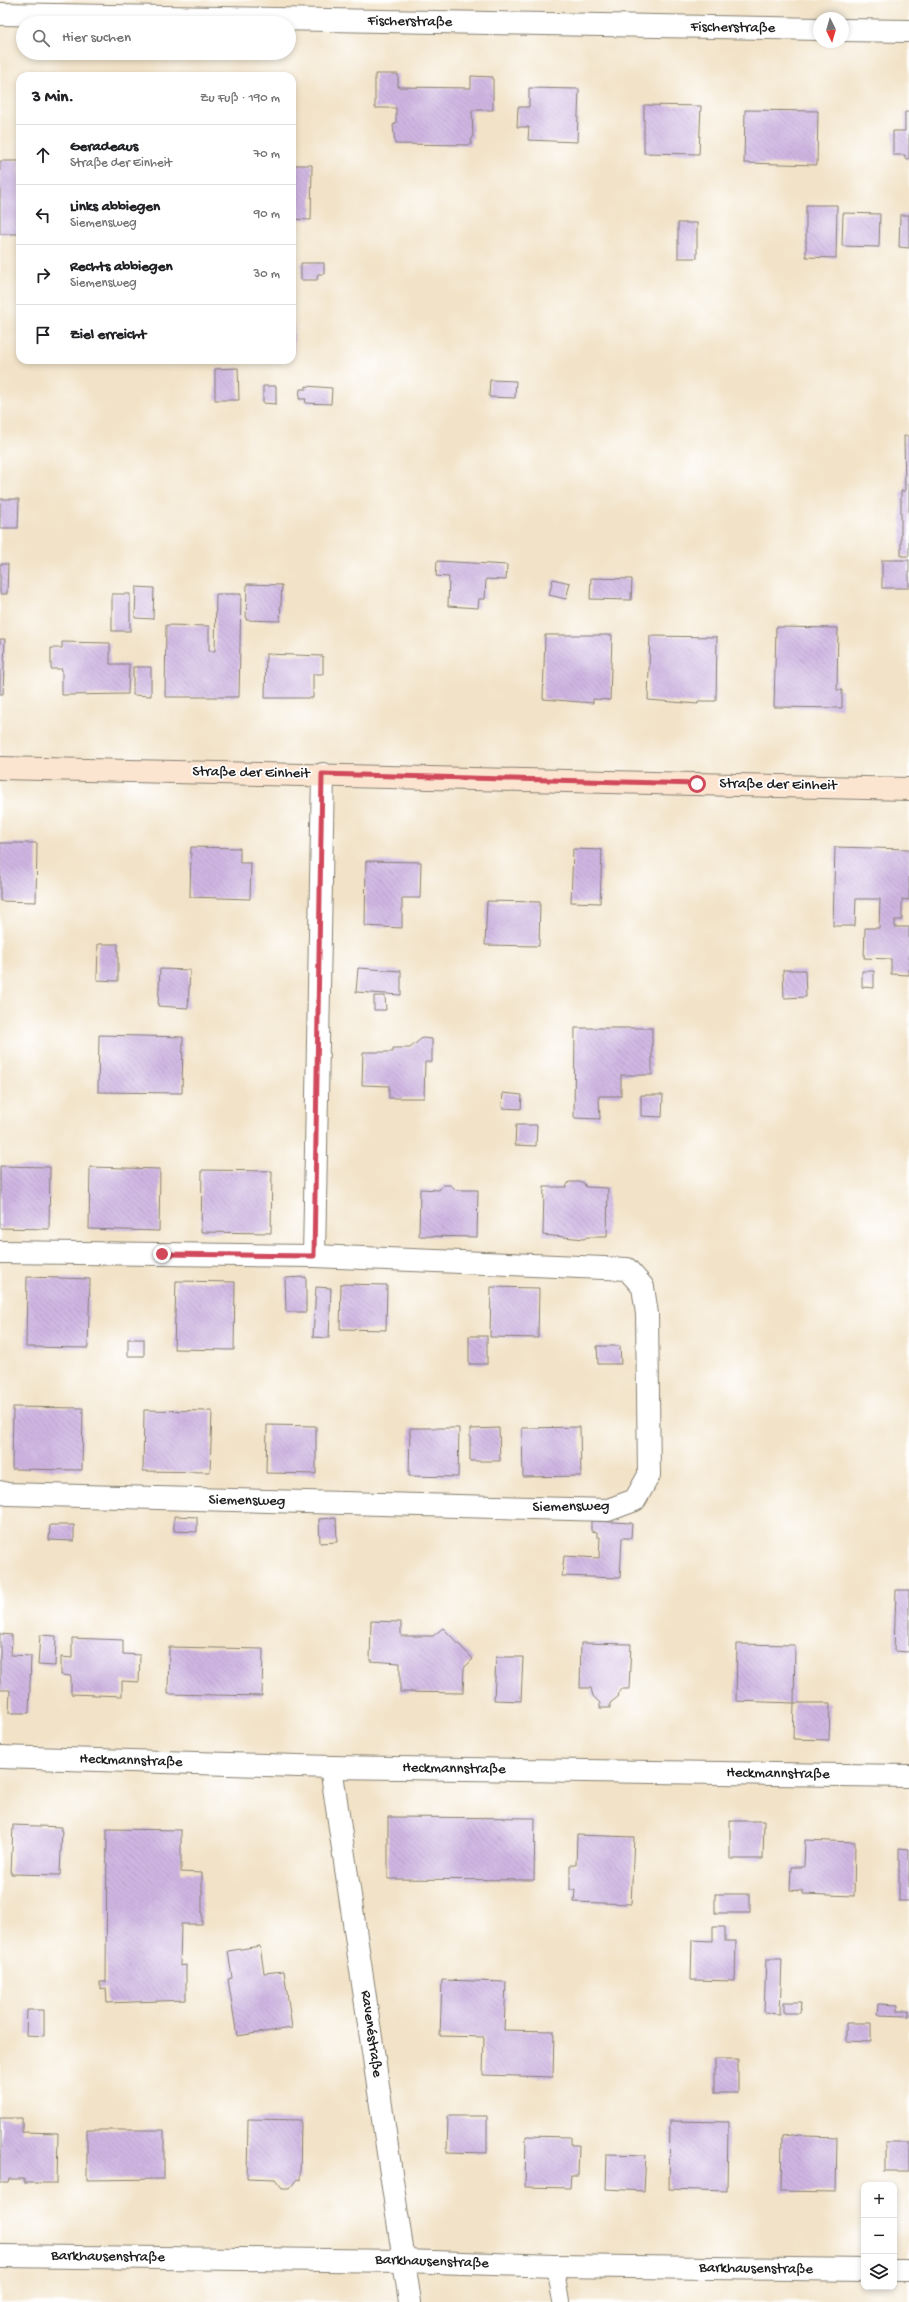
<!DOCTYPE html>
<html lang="de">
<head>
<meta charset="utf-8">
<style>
  :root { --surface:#fff; --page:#f2f2f2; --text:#202124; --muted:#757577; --line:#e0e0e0 }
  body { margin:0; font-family:"Gochi Hand",sans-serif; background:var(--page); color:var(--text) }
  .controls { position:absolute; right:12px; bottom:12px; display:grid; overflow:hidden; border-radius:8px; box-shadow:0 2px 6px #0003 }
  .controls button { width:36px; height:36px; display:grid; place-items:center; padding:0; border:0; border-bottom:1px solid var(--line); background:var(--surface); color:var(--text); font:20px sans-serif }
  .compass { position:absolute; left:813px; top:12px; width:36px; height:36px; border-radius:50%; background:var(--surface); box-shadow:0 2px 6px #0003; rotate:175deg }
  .stop { position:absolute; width:12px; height:12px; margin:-9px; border:3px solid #d1495b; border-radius:50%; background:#fff }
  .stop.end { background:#d1495b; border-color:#fff; box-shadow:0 1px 4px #0008 }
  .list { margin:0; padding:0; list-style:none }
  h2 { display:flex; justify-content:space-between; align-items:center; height:52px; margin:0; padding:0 16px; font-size:17px }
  h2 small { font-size:13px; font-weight:400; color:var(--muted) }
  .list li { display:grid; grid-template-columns:26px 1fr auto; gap:12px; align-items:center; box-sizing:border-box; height:60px; padding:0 16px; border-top:1px solid var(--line) }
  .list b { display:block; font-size:15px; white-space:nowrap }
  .list p { margin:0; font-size:13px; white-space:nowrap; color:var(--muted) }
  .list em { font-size:13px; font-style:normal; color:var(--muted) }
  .icon { flex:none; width:22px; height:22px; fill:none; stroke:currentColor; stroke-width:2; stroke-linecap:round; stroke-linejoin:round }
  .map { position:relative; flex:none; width:909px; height:2302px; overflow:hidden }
  .search { position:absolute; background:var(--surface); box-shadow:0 2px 6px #0003; left:16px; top:16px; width:280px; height:44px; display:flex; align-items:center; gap:10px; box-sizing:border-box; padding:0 14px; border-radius:22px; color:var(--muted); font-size:15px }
  .panel { position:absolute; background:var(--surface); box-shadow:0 2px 6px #0003; left:16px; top:72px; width:280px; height:292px; border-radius:12px }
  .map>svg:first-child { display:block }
  .building { fill:url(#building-back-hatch) }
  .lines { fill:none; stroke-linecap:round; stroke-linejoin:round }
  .lane-casing { stroke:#878072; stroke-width:18 }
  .street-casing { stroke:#878072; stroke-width:24 }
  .secondary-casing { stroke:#878072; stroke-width:24 }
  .lane { stroke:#fff; stroke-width:16 }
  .street { stroke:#fff; stroke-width:22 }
  .secondary { stroke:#fce5d0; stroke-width:22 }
  .route { stroke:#d1495b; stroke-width:5 }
  .labels { text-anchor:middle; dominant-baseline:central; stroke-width:3.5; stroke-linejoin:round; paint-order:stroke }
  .street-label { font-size:15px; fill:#1c1c1c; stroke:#fff }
</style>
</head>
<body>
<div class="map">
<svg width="909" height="2302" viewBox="0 0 909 2302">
  <defs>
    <pattern id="building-back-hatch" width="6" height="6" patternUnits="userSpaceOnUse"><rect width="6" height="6" fill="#cfb6e2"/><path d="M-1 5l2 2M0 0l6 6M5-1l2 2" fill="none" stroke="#b19cc1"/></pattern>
  </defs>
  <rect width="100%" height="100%" fill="#fff"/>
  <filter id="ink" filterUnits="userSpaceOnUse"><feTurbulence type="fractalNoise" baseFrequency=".025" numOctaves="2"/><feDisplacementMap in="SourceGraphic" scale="8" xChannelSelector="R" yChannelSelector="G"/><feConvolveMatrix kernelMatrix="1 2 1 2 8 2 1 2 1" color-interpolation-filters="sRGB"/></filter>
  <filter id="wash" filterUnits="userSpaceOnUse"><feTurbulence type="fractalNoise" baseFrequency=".012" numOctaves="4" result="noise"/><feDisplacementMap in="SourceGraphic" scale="16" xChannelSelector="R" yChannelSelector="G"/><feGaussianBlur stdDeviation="0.9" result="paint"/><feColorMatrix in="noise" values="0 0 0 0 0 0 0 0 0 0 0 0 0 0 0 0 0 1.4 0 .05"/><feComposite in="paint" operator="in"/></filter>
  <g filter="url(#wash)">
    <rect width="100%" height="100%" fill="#f2e3c8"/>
    <g id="blocks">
      <g class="building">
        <polygon points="375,74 398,74 398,87 471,88 471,76 493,77 493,110 472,110 473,138 471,140 471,145 395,144 393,125 396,123 396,108 375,108"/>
        <polygon points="529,88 579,89 577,142 528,140 529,127 517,127 518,107 529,107"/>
        <polygon points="644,105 701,106 699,154 644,153"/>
        <polygon points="745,110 818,111 817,165 744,163"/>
        <polygon points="905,112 909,112 909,159 905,159 905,155 893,155 893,131 905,131"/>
        <polygon points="0,161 20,161 19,234 0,234"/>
        <polygon points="292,165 312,165 311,220 292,219"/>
        <polygon points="806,205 837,205 836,258 806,257"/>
        <polygon points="843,213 880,214 879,247 842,246"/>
        <polygon points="900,215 909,215 909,248 899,247"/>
        <rect x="678" y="223" width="19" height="35"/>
        <polygon points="301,263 324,263 324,274 318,274 317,280 301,280"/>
        <rect x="292" y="325" width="2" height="26"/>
        <polygon points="238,368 239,400 215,400 215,369"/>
        <polygon points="490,380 516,381 515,398 489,397"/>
        <polygon points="263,386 276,386 276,404 263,403"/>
        <polygon points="306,386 332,388 331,404 305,403 306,399 299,399 300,389 306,389"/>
        <polygon points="904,436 909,436 909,556 901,556 901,491 905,491"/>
        <polygon points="0,499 19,499 18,528 0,528"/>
        <rect x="882" y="560" width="27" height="28"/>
        <polygon points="437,561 507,565 506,580 486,579 485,599 479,599 478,608 448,606 449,577 436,576"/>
        <polygon points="0,564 8,564 7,594 0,594"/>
        <polygon points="591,578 632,579 631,600 590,599"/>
        <polygon points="553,579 570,583 566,599 549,595"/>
        <polygon points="247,584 282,585 280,621 246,620"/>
        <polygon points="136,587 154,588 153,619 135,618"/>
        <rect x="112" y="594" width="18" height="37"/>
        <polygon points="216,594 241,594 239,697 165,697 166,625 209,626 209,651 215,651"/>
        <polygon points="776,627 838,628 837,690 842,690 842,708 774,707"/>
        <polygon points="545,635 612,635 610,700 593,699 593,703 543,699"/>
        <polygon points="650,636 717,637 716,701 698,701 698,704 648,700"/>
        <polygon points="0,639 5,639 3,694 0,694"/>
        <polygon points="62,642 110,643 110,664 129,664 128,694 62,695 62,669 51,669 51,648 62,648"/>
        <polygon points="266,654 323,656 323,674 313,674 313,698 265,698"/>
        <polygon points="133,667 151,667 151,696 133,695"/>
        <polygon points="0,843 37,843 36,902 0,901"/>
        <polygon points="191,847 240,848 240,863 251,863 250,899 190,897"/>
        <polygon points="835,847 909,849 909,900 902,899 902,920 895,920 895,927 909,927 909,975 891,974 891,959 864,958 865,928 879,928 880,899 856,899 855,926 833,926"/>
        <polygon points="573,849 602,850 600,903 571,902"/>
        <polygon points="366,861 421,862 420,898 402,898 402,928 365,926"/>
        <polygon points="487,901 540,902 539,946 485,945"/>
        <polygon points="98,944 118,944 118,981 97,980"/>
        <polygon points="358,968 401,971 401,995 356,992"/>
        <polygon points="160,969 190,970 188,1008 158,1006"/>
        <polygon points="783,970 805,970 806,997 784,998"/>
        <polygon points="862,971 874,971 874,988 862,987"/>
        <polygon points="374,996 385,996 386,1010 374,1010"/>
        <polygon points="575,1028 652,1028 652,1075 621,1075 621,1096 599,1096 600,1119 574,1118"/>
        <polygon points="99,1035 183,1037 182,1093 98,1092"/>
        <polygon points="422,1038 432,1039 432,1062 425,1062 424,1098 389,1098 389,1086 362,1085 363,1052 393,1052 393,1048 410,1048"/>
        <polygon points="503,1093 522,1095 521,1109 502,1108"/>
        <polygon points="641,1095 663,1095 662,1117 641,1116"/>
        <polygon points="516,1125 537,1125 536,1146 515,1145"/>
        <polygon points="0,1166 50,1167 49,1229 0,1228"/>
        <polygon points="90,1167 160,1169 159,1231 89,1229"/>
        <polygon points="202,1170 272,1171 271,1233 201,1232"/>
        <polygon points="569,1182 583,1182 586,1187 608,1188 607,1237 587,1237 584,1239 543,1235 544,1187 566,1187"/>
        <polygon points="443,1185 451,1185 456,1190 478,1190 477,1237 419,1236 420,1189 439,1190"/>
        <polygon points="27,1277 90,1279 88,1348 26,1347"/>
        <polygon points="306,1277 306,1312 286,1312 285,1278"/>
        <polygon points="176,1281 235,1282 234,1350 174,1349"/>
        <polygon points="341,1284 387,1285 386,1330 340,1329"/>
        <polygon points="316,1287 331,1288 329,1338 313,1337"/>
        <polygon points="491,1287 539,1288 538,1338 490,1337"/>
        <rect x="469" y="1336" width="18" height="28"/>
        <rect x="128" y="1339" width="16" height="17"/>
        <polygon points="597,1346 620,1346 621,1364 598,1364"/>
        <polygon points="13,1407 83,1408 82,1470 12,1469"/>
        <polygon points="144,1410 212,1411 210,1472 143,1471"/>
        <polygon points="267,1425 316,1426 316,1474 266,1473"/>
        <polygon points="580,1427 581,1476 523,1477 522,1428"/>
        <polygon points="410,1428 459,1428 458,1477 409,1476"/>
        <polygon points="499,1428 500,1461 470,1461 470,1429"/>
        <polygon points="174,1516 197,1517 197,1532 174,1531"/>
        <polygon points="336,1518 337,1542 320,1543 319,1519"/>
        <polygon points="591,1521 632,1523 631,1538 622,1538 620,1578 562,1576 564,1556 599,1558 600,1537 597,1537 597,1532 591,1531"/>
        <polygon points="50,1525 74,1525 74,1541 49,1540"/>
        <polygon points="896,1590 909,1590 909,1652 894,1651"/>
        <polygon points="371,1621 401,1622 401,1636 433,1636 443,1628 473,1659 464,1668 463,1693 400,1692 400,1663 370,1661"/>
        <polygon points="0,1634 12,1635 11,1655 31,1656 29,1713 9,1713 10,1690 0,1690"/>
        <polygon points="40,1635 56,1636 55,1666 38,1665"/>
        <polygon points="72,1638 123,1640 123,1654 140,1655 139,1682 122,1681 122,1696 71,1694 71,1676 61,1675 61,1657 72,1658"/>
        <polygon points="581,1643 631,1644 629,1689 620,1689 618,1697 610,1703 610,1708 600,1708 600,1703 593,1696 591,1688 580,1688"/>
        <polygon points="737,1644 795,1645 794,1703 736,1701"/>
        <polygon points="169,1647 263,1649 262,1696 168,1694"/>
        <polygon points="496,1657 523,1657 521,1701 494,1700"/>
        <polygon points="794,1703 830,1703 829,1740 793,1739"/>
        <polygon points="388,1817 535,1818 534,1880 388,1879"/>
        <polygon points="730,1821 764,1821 763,1859 730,1859"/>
        <polygon points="13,1825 62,1827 60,1875 11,1874"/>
        <polygon points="107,1829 181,1830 181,1872 202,1873 202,1924 181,1924 180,1966 186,1965 186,2000 107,2003 106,1988 100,1989 100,1982 106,1982"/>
        <polygon points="577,1835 634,1837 631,1904 574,1902 575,1890 570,1890 570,1865 576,1865"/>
        <polygon points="805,1840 855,1842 854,1896 803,1894 803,1891 790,1890 791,1867 804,1867"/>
        <polygon points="899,1848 909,1849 909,1901 899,1901"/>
        <rect x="715" y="1894" width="35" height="19"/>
        <polygon points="713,1927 725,1927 725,1941 736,1941 735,1981 691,1980 692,1940 713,1941"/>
        <polygon points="260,1946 264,1973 284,1971 292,2028 237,2036 228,1979 232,1978 228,1951"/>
        <polygon points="766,1959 782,1959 780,2014 764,2013"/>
        <polygon points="442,1980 506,1982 504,2030 554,2031 553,2077 483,2075 484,2037 440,2036"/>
        <polygon points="784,2002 801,2002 800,2013 784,2013"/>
        <polygon points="878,2004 898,2005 898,2010 909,2010 909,2016 877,2015"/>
        <polygon points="27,2010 44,2010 44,2036 26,2035"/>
        <polygon points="846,2023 871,2023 871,2042 846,2041"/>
        <rect x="715" y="2059" width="23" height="34"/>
        <polygon points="448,2116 487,2116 487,2153 447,2152"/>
        <polygon points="0,2118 22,2118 22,2132 58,2133 57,2183 24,2183 24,2179 9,2179 8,2182 0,2182"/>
        <polygon points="248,2119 301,2120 300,2180 297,2179 290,2188 282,2188 275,2179 247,2178"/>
        <polygon points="670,2121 728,2122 727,2191 669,2189"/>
        <polygon points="87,2130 164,2130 164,2179 87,2180"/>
        <polygon points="801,2134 806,2136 837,2137 836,2192 781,2191 782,2136"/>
        <polygon points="526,2136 571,2137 571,2145 579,2145 578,2176 571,2176 570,2188 525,2187"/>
        <rect x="885" y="2142" width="24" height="29"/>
        <polygon points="607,2154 646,2155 644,2191 606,2189"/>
      </g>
    </g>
  </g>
  <g filter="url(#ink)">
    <use href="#blocks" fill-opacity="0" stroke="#878072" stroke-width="1"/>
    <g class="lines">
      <defs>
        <polyline id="lane" points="555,2266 561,2302"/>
        <g id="street">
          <polyline points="0,14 819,29"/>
          <polyline points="843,30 909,31"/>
          <polyline points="0,1252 314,1256 627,1269 643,1287 647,1314 649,1475 635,1500 608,1510 7,1494 0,1492"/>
          <polyline points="314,1256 323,774"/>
          <polyline points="0,1757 331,1767 909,1776"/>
          <polyline points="331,1767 410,2302"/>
          <polyline points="0,2256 404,2261 555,2266 864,2270"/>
          <polyline points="894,2271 909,2271"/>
        </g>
        <polyline id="secondary" points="0,768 909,789"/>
      </defs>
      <use href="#lane" class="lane-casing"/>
      <use href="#street" class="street-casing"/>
      <use href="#secondary" class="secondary-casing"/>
      <use href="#lane" class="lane"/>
      <use href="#street" class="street"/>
      <use href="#secondary" class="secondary"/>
    </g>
  </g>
  <g class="lines" filter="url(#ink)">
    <polyline class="route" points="162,1254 314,1256 322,774 697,784"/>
  </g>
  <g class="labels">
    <g class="street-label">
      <text transform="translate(410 22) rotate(1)">Fischerstraße</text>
      <text transform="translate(733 28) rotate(1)">Fischerstraße</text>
      <text transform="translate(251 773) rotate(1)">Straße der Einheit</text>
      <text transform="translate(778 785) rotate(1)">Straße der Einheit</text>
      <text transform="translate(247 1501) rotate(1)">Siemensweg</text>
      <text transform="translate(571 1507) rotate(-1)">Siemensweg</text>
      <text transform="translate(131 1761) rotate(2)">Heckmannstraße</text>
      <text transform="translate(454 1769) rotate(1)">Heckmannstraße</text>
      <text transform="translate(778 1774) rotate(1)">Heckmannstraße</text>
      <text transform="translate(371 2034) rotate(82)">Ravenéstraße</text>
      <text transform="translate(108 2257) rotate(1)">Barkhausenstraße</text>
      <text transform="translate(432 2262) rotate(2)">Barkhausenstraße</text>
      <text transform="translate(756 2269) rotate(1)">Barkhausenstraße</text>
    </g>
  </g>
</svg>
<div class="controls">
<button>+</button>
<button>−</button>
<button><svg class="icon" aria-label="layers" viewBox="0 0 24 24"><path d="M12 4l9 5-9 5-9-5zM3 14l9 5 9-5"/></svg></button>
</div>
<svg class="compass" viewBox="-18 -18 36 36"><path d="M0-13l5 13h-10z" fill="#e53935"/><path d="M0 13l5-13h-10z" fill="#757577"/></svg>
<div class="stop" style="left:697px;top:784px"></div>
<div class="stop end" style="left:162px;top:1254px"></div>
<div class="search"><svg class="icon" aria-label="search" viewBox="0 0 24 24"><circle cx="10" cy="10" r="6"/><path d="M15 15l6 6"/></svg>Hier suchen</div>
<section class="panel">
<h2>3 Min.<small>Zu Fuß · 190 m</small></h2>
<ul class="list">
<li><svg class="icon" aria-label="ahead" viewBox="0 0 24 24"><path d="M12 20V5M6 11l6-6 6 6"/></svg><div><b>Geradeaus</b><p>Straße der Einheit</p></div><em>70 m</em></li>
<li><svg class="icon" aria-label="left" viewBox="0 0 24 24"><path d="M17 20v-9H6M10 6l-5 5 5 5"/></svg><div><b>Links abbiegen</b><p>Siemensweg</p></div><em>90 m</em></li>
<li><svg class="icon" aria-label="right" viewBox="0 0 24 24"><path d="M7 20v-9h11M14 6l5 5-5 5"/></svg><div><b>Rechts abbiegen</b><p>Siemensweg</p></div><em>30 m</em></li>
<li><svg class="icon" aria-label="arrive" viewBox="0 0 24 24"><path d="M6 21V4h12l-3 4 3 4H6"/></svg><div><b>Ziel erreicht</b></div></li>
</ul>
</section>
</div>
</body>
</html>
